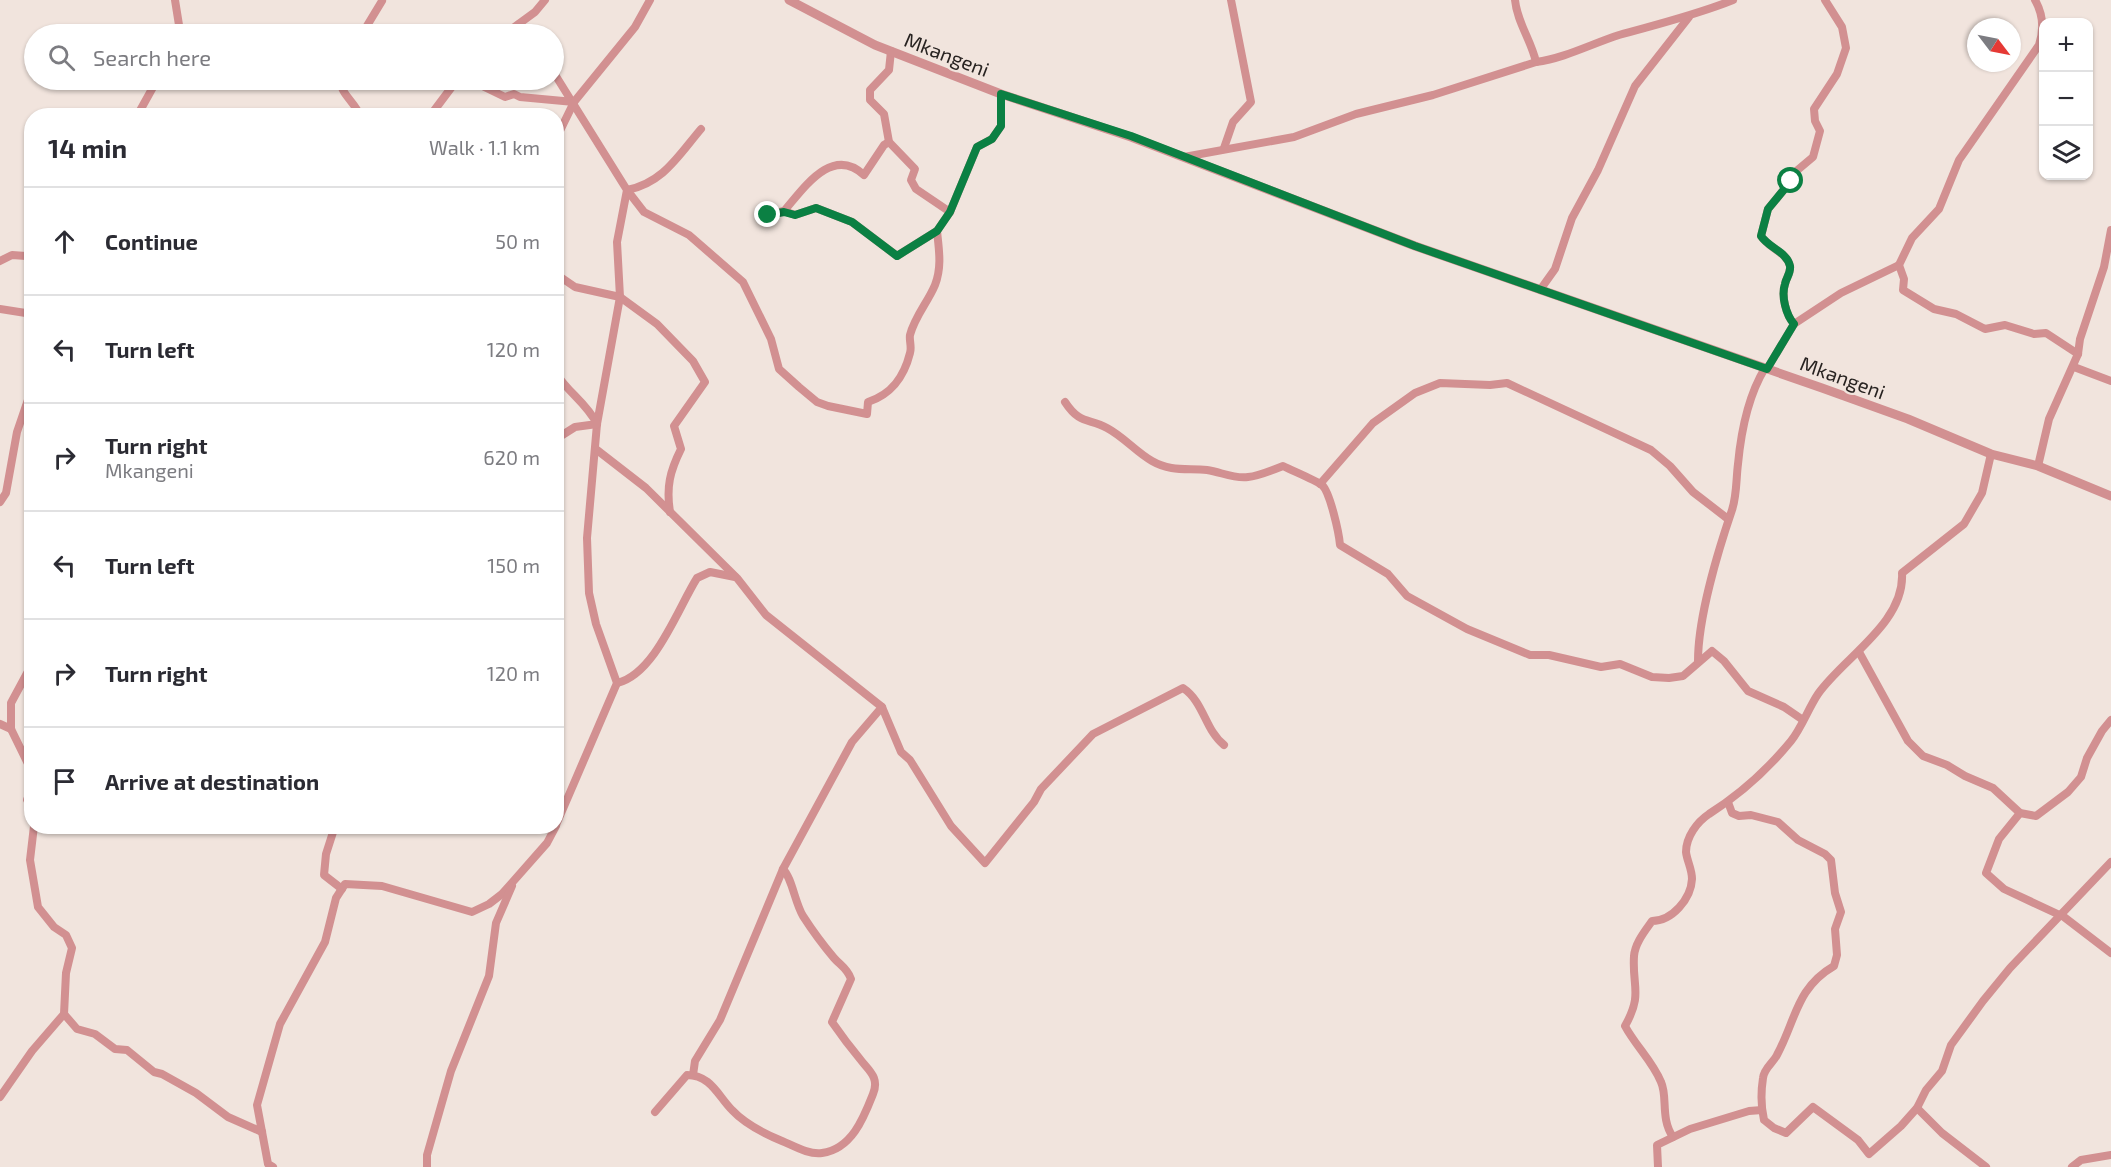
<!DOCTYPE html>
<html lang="en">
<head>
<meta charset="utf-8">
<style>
  :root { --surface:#fff; --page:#f7f7f7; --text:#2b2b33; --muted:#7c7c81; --line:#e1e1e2 }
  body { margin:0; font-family:"Exo 2",sans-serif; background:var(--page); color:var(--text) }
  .controls { position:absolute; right:18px; top:18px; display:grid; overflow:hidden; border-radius:12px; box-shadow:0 2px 4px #0004 }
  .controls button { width:54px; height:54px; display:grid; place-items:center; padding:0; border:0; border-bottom:2px solid var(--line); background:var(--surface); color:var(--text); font:30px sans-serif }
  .compass { position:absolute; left:1967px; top:18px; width:54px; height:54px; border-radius:50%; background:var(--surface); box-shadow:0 2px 4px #0004; rotate:122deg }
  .stop { position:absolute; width:18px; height:18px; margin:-14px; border:4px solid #0b8043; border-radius:50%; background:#fff }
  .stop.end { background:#0b8043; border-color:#fff; box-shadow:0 2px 6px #0008 }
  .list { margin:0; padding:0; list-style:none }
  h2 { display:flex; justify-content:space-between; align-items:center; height:78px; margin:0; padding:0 24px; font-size:26px }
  h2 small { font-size:20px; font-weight:400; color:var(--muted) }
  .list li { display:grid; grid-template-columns:39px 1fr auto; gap:18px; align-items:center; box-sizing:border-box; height:108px; padding:0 24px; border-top:2px solid var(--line) }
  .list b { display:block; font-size:22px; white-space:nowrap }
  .list p { margin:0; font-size:20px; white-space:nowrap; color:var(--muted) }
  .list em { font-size:20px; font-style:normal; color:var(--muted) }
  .icon { flex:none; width:33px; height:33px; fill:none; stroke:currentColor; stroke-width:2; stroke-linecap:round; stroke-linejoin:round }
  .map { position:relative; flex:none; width:2111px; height:1167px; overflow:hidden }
  .search { position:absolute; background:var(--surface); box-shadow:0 2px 4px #0004; left:24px; top:24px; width:540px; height:66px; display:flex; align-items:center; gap:15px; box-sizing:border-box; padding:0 21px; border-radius:33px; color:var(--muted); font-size:22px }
  .panel { position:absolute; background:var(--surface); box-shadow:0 2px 4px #0004; left:24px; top:108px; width:540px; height:726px; border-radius:24px }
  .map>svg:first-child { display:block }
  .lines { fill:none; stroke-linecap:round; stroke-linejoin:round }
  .minor { stroke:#d29091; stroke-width:8 }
  .tertiary { stroke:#d29091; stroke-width:9 }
  .route { stroke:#0b8043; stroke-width:8 }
  .labels { text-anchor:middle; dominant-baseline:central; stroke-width:4.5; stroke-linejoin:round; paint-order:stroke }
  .street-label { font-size:20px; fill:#282321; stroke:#f1e4dd }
</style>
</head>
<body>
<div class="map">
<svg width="2111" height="1167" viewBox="0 0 2111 1167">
  <rect width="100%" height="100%" fill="#f1e4dd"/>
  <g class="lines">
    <g class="minor">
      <polyline points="175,0 179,25 176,34"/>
      <path d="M 1515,0 C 1517,22 1531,40 1536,62 C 1565,58 1591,44 1619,35 C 1658,24 1696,15 1733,0"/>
      <path d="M 2035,0 C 2043,14 2044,30 2039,45 L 1959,160 L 1939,209 L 1912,238 L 1899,265 L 1904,279 L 1903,290 L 1934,309 L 1956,314 L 1985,329 L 2005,325 L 2034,334 L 2046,333 L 2078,354"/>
      <polyline points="519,24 526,34"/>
      <polyline points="362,34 382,1"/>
      <polyline points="505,34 535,12 545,0"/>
      <polyline points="891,51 889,70 870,90 870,100 884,114 889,142 915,169 911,180 916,189 950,212"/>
      <polyline points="554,73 627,190 617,242 620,297 597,424 587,538 589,593 596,624 617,683 556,825"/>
      <path d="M 341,80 C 339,93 356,103 360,116"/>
      <polyline points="470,80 505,97 514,94 520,97 574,102"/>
      <polyline points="137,116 157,80"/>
      <polyline points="430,116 457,80"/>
      <path d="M 701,129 C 678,156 663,183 627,190 L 644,212 L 689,235 L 743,282 L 771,339 L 779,369 L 799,387 L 817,402 L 828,406 L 867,414 L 868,402 C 892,394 904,377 910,353 C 912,347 909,340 910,335 C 915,316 928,302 935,285 C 942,267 939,250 937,231 L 950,212 L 977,147 L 992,139 L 1001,126 L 1001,94"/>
      <polyline points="556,139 574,102 635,27 650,0"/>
      <polyline points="1224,148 1233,122 1251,102 1231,0"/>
      <polyline points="1184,157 1294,137 1356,114 1433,95 1536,62"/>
      <path d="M 784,211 C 804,188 832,145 864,175 L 884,145 L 889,142"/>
      <polyline points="768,215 784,211 795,215 816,208 852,222 897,256 937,231"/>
      <polyline points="0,261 12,255 26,256 32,251"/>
      <path d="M 556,274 L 575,287 L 620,297 L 657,324 L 693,361 L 705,382 L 674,426 L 681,449 C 670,471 666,487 670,512"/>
      <polyline points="1540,290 1555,269 1572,218 1598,170 1635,86 1689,17"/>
      <polyline points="0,309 32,314"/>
      <path d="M 1794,324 C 1786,315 1781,296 1785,284 C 1786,278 1791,273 1790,266 C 1787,252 1768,248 1761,236 L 1768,209 L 1791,181 L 1794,173 L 1813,157 L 1820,131 L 1815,121 L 1814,109 L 1837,74 L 1846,48 L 1842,27 L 1825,0"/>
      <polyline points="2074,367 2111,381"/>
      <polyline points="1767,369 1794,324 1841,293 1899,265"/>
      <path d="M 556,373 C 568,393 586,402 597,424 L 575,427 L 556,439"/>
      <path d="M 1065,402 C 1080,425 1089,418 1107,428 C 1124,437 1136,452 1152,461 C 1171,472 1187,468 1207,470 C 1221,472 1234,479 1248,477 C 1259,476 1272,470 1283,466 C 1293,471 1315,480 1322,485 C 1330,492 1339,533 1340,545 L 1388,574 L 1407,596 L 1467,629 L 1530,655 L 1549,655 L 1601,667 L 1620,664 L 1652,677 L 1669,678 L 1683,676 L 1712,651 L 1724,661 L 1748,691 L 1784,707 L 1803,720"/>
      <path d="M 597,450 L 646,488 L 737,578 L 766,615 L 882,707 L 901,752 L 910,760 L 951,826 L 985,863 L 1034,802 L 1041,789 L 1093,734 L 1183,688 C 1204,702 1205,730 1224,745"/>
      <polyline points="2038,466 2049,419 2078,354 2080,339 2104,267 2111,230"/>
      <polyline points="1320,484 1373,423 1415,393 1440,383 1490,385 1507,383 1651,450 1670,466 1693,492 1728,519"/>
      <polyline points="0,502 6,493 17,432 32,388"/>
      <polyline points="1859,652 1908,741 1923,756 1947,765 1965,776 1993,788 2020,813 2036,816 2068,792 2081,777 2087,758 2102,731 2111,720"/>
      <path d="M 1698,661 C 1698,618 1718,551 1732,510 C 1737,495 1736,479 1738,464 C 1741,432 1748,396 1765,368"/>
      <polyline points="32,664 11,703 11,729 32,772"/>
      <path d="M 617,683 C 655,674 678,608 697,578 L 710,572 L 735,577"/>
      <polyline points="0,724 11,729"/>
      <polyline points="32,787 27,800 32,808"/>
      <path d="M 1728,802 L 1732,813 L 1739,816 L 1751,815 L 1778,822 L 1798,840 L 1825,854 L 1831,860 L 1835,893 L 1841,912 L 1835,929 L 1837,955 L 1834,966 C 1796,988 1796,1020 1777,1055 C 1773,1063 1764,1068 1763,1078 C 1761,1091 1761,1107 1764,1120 L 1774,1128 L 1786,1133 L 1813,1107 L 1858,1140 L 1869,1154 L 1901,1126 L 1917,1108 L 1926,1090 L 1942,1071 L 1951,1045 L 1983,1001 L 2010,968 L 2111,862"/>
      <polyline points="2020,813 1999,839 1986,873 2004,889 2064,917 2111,953"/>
      <polyline points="34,826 30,860 38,907 54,927 66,935 72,948 66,973 64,1014 77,1029 95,1034 115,1049 127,1050 154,1072 162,1074 196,1093 228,1117 262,1132"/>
      <polyline points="335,826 326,854 324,875 342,889"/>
      <polyline points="693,1075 695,1061 720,1020 783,869 852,742 882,707"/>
      <polyline points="0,1097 32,1051 64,1014"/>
      <polyline points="1917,1108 1942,1133 1986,1167"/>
      <path d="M 655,1112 L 687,1075 C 711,1075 718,1096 732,1110 C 745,1124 765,1134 782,1141 C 794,1146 809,1155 822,1153 C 852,1149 864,1117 873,1094 C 880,1077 868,1070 860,1059 C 850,1047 841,1035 832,1022 L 851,979 C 847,968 841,966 834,958 C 823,945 812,930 803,916 C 795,903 792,878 783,869"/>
      <path d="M 1673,1137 C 1660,1118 1668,1097 1661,1082 C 1653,1062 1635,1045 1625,1026 C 1643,994 1632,987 1634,956 C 1635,943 1645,931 1652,921 C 1672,921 1691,899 1692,879 C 1692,869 1687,861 1686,852 C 1686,837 1697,822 1709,814 C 1739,795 1768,769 1791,741 C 1802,727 1808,709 1818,694 C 1843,658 1905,623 1902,573 L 1964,524 L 1982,493 L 1991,454"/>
      <polyline points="273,1167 268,1164 257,1105 280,1024 325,942 336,898 345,884 382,886 472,912 489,904 502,894 547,843 556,826"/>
      <polyline points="427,1167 427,1155 451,1071 489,976 496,923 512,886"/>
      <polyline points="1658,1167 1657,1145 1690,1129 1749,1111 1762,1110"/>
      <polyline points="2072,1167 2081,1160 2111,1155"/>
    </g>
    <polyline class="tertiary" points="789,0 875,45 1001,94 1131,137 1415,246 1822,388 1908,419 1991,454 2038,466 2111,496"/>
  </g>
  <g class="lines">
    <path class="route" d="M 768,215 L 784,212 L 795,215 L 816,208 L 852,222 L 897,256 L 937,231 L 950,212 L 977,147 L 992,139 L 1001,126 L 1001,94 L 1131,136 L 1415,246 L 1767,369 L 1794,324 C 1786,315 1781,296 1785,284 C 1786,278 1791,273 1790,266 C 1787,252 1769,248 1761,236 L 1768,209 L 1791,181"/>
  </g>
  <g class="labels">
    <g class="street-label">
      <text transform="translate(947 54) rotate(21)">Mkangeni</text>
      <text transform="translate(1843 377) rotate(20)">Mkangeni</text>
    </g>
  </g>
</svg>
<div class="controls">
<button>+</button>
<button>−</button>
<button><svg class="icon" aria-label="layers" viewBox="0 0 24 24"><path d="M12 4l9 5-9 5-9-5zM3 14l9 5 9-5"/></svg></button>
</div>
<svg class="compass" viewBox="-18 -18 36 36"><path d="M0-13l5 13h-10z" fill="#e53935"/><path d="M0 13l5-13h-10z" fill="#7c7c81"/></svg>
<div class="stop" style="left:1791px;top:181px"></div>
<div class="stop end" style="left:768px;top:215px"></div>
<div class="search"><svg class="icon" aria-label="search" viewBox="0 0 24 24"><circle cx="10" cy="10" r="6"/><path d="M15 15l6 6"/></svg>Search here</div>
<section class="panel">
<h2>14 min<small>Walk · 1.1 km</small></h2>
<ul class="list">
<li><svg class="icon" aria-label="ahead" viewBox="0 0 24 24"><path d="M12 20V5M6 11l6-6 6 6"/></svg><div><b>Continue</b></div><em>50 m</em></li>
<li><svg class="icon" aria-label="left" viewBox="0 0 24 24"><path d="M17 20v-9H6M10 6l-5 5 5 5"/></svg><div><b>Turn left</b></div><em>120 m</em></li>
<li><svg class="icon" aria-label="right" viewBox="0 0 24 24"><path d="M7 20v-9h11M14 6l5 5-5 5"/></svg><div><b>Turn right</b><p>Mkangeni</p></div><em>620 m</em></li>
<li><svg class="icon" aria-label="left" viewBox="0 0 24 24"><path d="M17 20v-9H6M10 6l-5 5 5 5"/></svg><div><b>Turn left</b></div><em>150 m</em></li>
<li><svg class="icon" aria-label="right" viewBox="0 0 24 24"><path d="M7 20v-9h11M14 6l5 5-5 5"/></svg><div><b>Turn right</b></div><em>120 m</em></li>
<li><svg class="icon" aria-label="arrive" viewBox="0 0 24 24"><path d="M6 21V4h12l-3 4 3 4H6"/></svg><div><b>Arrive at destination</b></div></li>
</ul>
</section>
</div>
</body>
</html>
